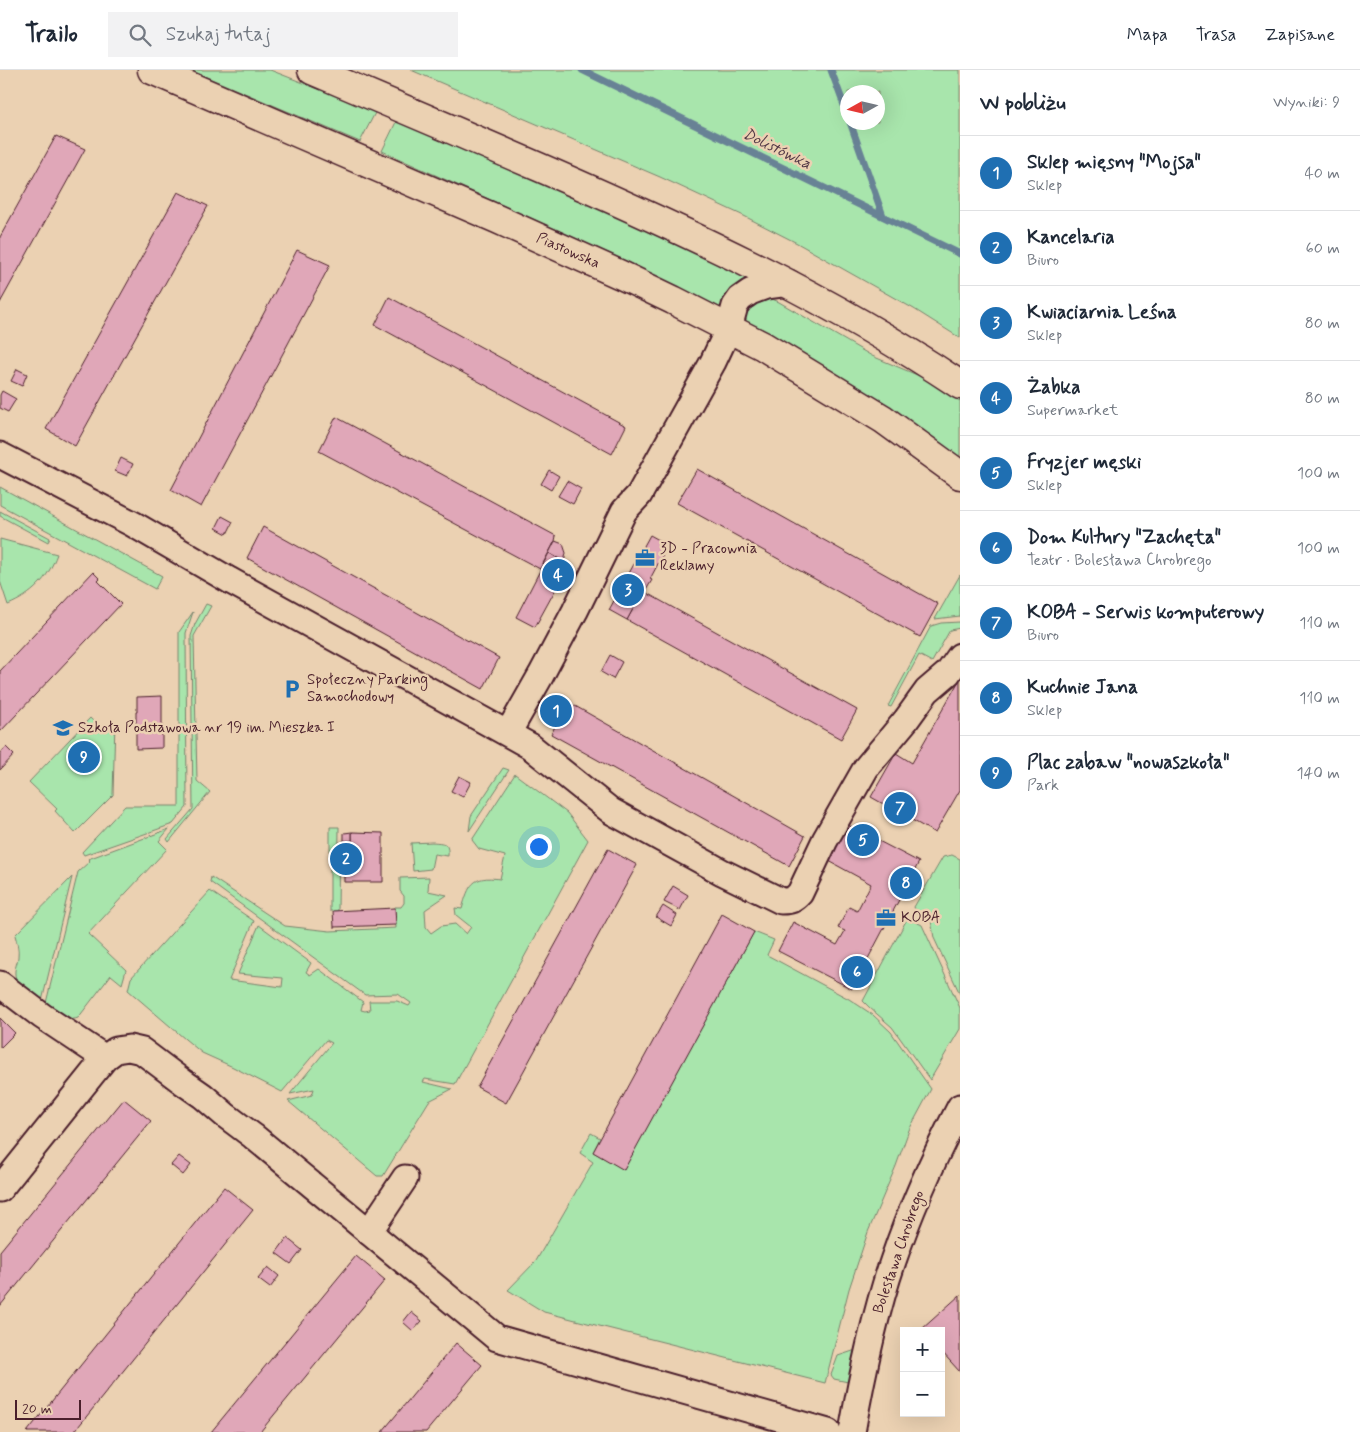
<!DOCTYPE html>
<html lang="pl">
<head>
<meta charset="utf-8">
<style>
  :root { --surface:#fff; --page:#f2f2f3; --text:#1f2937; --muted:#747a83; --line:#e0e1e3; --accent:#1f6fb2 }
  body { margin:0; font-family:Mynerve,sans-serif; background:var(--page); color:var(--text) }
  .controls { position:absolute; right:15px; bottom:15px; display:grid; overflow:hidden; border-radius:0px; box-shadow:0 5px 20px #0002 }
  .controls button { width:45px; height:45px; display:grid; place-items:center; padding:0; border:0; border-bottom:1px solid var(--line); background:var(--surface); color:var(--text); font:25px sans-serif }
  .compass { position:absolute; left:840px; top:15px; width:45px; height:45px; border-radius:50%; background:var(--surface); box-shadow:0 5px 20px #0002; rotate:262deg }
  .scale { position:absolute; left:15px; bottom:12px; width:66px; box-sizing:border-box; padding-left:5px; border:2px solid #4a1f2b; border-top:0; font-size:14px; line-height:18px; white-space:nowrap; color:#4a1f2b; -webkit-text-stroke:4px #ebd1b2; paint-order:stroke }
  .you { position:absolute; left:538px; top:776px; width:18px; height:18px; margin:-12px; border:4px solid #fff; border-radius:50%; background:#1a73e8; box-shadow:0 0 0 8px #1a73e833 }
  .badge { display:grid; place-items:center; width:32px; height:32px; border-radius:50%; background:var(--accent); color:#fff; font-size:16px; font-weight:700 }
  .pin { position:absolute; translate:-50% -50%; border:2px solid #fff; box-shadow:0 1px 5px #0006 }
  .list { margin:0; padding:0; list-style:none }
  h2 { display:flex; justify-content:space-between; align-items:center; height:65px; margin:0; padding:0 20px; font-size:21px }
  h2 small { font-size:16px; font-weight:400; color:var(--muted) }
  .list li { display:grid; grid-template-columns:32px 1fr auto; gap:15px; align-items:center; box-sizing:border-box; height:75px; padding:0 20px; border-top:1px solid var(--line) }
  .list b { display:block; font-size:19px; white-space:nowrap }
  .list p { margin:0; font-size:16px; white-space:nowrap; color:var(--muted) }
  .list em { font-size:16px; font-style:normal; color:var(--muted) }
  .icon { flex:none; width:28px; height:28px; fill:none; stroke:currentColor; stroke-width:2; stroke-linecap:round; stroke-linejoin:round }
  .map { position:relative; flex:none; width:960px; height:1362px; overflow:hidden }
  header { display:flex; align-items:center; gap:30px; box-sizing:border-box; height:70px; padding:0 25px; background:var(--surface); border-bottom:1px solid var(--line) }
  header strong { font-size:24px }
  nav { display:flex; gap:28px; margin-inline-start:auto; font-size:18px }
  .search { width:350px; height:45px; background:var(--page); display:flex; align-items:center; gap:12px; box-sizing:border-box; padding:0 18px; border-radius:0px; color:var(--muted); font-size:19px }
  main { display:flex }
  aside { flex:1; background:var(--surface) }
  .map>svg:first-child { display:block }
  .green { fill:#a8e5ac; stroke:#79826c; fill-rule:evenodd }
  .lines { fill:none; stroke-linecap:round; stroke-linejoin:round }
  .stream { stroke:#688295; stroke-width:7 }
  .building { fill:#e0a7b8; stroke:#4a1f2b }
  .minor-casing { stroke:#4a1f2b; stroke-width:29 }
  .major-casing { stroke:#4a1f2b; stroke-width:31 }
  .minor { stroke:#ebd1b2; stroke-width:25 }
  .major { stroke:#ebd1b2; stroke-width:28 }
  .labels { text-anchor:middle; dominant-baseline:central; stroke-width:5; stroke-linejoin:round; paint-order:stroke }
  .street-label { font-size:15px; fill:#4a1f2b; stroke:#ebd1b2 }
  .poi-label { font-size:15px; fill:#4a1f2b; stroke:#ebd1b2; text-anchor:start }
  .water-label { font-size:16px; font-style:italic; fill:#523846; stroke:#ebd1b2 }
</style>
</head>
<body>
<header>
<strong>Trailo</strong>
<div class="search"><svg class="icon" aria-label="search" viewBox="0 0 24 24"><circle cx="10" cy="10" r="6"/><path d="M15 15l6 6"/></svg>Szukaj tutaj</div>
<nav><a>Mapa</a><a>Trasa</a><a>Zapisane</a></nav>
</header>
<main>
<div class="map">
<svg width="960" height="1362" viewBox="0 0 960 1362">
  <rect width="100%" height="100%" fill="#ebd1b2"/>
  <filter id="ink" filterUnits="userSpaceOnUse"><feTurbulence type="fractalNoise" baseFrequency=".02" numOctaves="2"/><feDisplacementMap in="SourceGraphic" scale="10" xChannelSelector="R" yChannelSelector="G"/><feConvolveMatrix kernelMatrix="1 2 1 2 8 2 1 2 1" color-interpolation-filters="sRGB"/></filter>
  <g filter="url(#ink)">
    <g class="green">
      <polygon points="190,0 270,0 376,41 360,72"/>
      <path d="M 411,0 L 960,0 L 960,268 L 914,239 L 797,173 L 744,146 L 660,107 ZM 848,22 L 878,22 L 878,52 L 848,52 Z"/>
      <path d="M 397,50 L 628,151 L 759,212 C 738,218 727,217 722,240 L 628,192 L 382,81 Z"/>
      <path d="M 770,228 L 779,232 L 872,286 L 929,310 L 960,329 L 960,388 L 934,368 L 745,253 L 743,247 C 746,235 759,230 770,228 Z"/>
      <polygon points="0,417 162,506 155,519 0,435"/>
      <polygon points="0,441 50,468 48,472 0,446"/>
      <path d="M 0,469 L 57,484 C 48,509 32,525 8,535 L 0,511 Z"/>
      <polygon points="960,505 960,546 935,549"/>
      <polygon points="206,534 211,536 194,566 197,711 210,722 169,772 167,769 193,739 191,566 195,554"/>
      <polygon points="193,542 186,563 187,737 173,754 84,785 82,782 125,736 179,736 179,562"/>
      <polygon points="960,552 960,558 950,560 932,592 919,585 891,637 888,636 931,556 941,553"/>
      <polygon points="90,648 104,662 115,651 113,725 75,763 55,741 57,739 29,712"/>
      <polygon points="503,698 509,700 469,761 471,746"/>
      <path d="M 515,704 L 567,743 L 588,770 L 455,1014 L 425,1009 L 423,1012 L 452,1019 L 429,1031 L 383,1106 L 377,1106 L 288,1031 L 312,1025 L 314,1019 L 290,1024 L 332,973 L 326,970 L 282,1022 L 233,997 L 202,983 L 185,969 L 128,920 L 131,908 L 210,821 L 254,851 L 229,910 L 282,917 L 283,908 L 238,904 L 259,855 L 311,893 L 306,902 L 310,905 L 319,899 L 363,932 L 361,940 L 365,941 L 370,940 L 369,931 L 397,931 L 409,936 L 411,933 L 398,924 L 365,925 L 210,812 L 211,807 L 285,856 L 330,861 L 396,858 L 395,837 L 401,837 L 404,833 L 404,826 L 400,821 L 400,808 L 429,807 L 428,821 L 447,825 L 425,840 L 426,857 L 431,863 L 441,856 L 455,854 L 466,864 L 471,857 L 456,845 L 455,838 L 462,839 C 469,815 472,805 500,809 L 505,786 L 479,779 L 472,770 Z"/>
      <polygon points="330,757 339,757 338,841 330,841"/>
      <path d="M 169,759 L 159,771 L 167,779 L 88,864 L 126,900 L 122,914 L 111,905 L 78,948 C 65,953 56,941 46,933 L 78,802 L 90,791 L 88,789 Z"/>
      <path d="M 432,772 C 444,773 449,772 448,786 L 434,784 L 431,799 L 413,801 L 411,773 Z"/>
      <polygon points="952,785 960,789 960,924 934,868 931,850 916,841 914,837 943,787"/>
      <path d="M 72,807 L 42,931 L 16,909 C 13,900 17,895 18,887 C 19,879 17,873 15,865 Z"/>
      <polygon points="907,849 912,850 922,855 960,938 960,959 930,1010 892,957 870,938 863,931"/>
      <polygon points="754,862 774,870 767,885 849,929 873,945 891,962 931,1019 909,1060 896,1096 868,1162 849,1219 825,1313 544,1242 508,1220 536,1191 593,1092 580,1083 591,1063 600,1068 593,1082 624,1099"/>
      <polygon points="856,1280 848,1312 834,1309 831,1305 838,1286"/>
    </g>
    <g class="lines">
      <g class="stream">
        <polyline points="582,0 960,184"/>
        <polyline points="831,0 848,46"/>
        <polyline points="850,52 883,146"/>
      </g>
    </g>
    <g class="building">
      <polygon points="56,66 85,79 0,233 0,167"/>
      <polygon points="178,122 208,136 75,376 46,359"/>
      <polygon points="297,180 330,195 201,437 171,420"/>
      <polygon points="389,227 626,356 612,384 375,255"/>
      <polygon points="17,299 27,304 22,316 11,311"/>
      <polygon points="2,321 16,329 8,342 0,338 0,325"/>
      <polygon points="336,347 556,466 555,471 540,499 319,381"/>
      <polygon points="121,388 133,394 127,406 115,401"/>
      <polygon points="697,399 938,534 920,567 677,433"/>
      <polygon points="549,400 559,406 551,420 541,414"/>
      <polygon points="567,411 581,419 573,434 558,426"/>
      <polygon points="222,446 233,452 227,464 216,458"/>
      <polygon points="263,457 499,588 483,619 247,488"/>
      <polygon points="650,465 668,475 650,509 652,510 645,522 643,521 634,537 616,527"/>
      <polygon points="555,471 563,474 566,483 564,492 549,483"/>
      <polygon points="549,483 564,492 564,504 535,557 516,547"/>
      <polygon points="93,502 100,509 98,511 121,534 0,662 0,601"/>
      <polygon points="643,521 857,640 841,669 627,550"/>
      <polygon points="616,527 634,537 627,550 609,540"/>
      <polygon points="610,585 622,592 613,609 601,602"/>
      <polygon points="960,609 960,720 935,763 871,727 896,683 912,693"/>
      <polygon points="162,626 162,678 136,679 136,642 137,642 137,627"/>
      <polygon points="554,630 566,636 557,653 546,646"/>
      <polygon points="568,632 805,766 789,796 551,664"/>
      <polygon points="6,677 14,685 0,700 0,684"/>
      <polygon points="459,706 471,712 463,727 451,721"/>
      <polygon points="848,755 919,792 852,919 778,881 793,852 837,875 845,861 838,858 849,837 857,841 871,814 829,791"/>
      <polygon points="352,762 383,763 383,812 344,812 344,771 352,771"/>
      <polygon points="352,762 352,771 344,771 344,763"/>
      <polygon points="608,779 637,795 506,1033 477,1017"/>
      <polygon points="673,816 688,825 680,840 664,832"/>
      <polygon points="663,836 677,845 671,856 656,847"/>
      <polygon points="395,838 396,855 334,857 333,841"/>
      <polygon points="722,844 754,862 624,1100 593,1082"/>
      <polygon points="0,948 15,963 1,977 0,977"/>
      <polygon points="124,1029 151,1051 0,1236 0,1181"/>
      <polygon points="179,1086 191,1095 183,1105 171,1095"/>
      <polygon points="224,1117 253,1140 74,1362 27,1362"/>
      <polygon points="287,1168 302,1180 291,1194 276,1183"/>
      <polygon points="356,1186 385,1210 260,1362 211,1362"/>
      <polygon points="268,1197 279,1206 270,1218 258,1209"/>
      <polygon points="960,1225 960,1302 941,1281 941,1261 924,1261 922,1259"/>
      <polygon points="411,1242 422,1251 413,1261 403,1252"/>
      <polygon points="456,1273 482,1295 426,1362 382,1362"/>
    </g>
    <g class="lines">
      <defs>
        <g id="minor">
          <path d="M 0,385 L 133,454 L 229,510 L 530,676 L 611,741 L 722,802 L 781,831 C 790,831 794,830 800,823 L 825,770 L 866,698 L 906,650 L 927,621 L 948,603 L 960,586"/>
          <polyline points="508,663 541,605 575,541 624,441 639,425 713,292 729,258 735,236 740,229 750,222 766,216 789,213"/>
          <polyline points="0,914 42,946 105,988"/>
          <polyline points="0,1119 105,988 116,980 129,978 142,981 183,1012 203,1026 225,1045 253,1066 497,1268 828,1362"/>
          <polyline points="369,1162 405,1108"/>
          <path d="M 852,1362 C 862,1305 874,1246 893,1191 C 911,1138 934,1087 960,1037"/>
        </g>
        <g id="major">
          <polyline points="152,0 497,149 621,205 673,230 763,276 883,349 960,405"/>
          <path d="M 312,0 C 388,32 465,65 541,98 C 686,161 829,227 960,315"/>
        </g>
      </defs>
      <use href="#minor" class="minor-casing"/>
      <use href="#major" class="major-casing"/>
      <use href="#minor" class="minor"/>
      <use href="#major" class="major"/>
    </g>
  </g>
  <defs>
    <symbol id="office-bare" viewBox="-9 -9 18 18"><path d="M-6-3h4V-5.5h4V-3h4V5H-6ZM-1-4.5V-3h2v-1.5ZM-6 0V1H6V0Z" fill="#1f6fb2" stroke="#ebd1b2" stroke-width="2.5" paint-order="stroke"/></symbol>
    <symbol id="parking-bare" viewBox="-9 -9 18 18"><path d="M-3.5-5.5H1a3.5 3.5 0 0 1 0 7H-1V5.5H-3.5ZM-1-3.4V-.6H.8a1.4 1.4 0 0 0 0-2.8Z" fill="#1f6fb2" stroke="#ebd1b2" stroke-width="2.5" paint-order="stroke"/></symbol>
    <symbol id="school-bare" viewBox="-9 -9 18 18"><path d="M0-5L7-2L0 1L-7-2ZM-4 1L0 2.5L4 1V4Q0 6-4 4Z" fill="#1f6fb2" stroke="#ebd1b2" stroke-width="2.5" paint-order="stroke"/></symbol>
  </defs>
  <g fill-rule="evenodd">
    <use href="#office-bare" x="631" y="474" width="28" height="28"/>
    <use href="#parking-bare" x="278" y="605" width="28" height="28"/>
    <use href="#school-bare" x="49" y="644" width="28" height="28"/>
    <use href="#office-bare" x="872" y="834" width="28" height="28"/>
  </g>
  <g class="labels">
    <g class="street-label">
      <text transform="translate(568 181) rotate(24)">Piastowska</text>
      <text transform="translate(899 1182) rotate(-71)">Bolesława Chrobrego</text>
    </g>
    <g class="poi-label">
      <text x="660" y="479">3D - Pracownia<tspan x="660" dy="17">Reklamy</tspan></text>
      <text x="307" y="610">Społeczny Parking<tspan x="307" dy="17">Samochodowy</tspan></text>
      <text x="78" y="658">Szkoła Podstawowa nr 19 im. Mieszka I</text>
      <text x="901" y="848">KOBA</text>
    </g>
    <g class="water-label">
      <text transform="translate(777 79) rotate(26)">Dolistówka</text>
    </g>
  </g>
</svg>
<div class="controls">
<button>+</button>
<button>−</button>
</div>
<svg class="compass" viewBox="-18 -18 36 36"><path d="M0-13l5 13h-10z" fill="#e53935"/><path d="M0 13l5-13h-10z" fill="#747a83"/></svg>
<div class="scale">20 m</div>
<div class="you"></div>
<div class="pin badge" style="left:556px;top:641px">1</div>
<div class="pin badge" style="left:346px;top:789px">2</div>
<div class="pin badge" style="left:628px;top:520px">3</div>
<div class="pin badge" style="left:558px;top:505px">4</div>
<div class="pin badge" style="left:863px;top:770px">5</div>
<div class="pin badge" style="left:857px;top:902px">6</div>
<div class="pin badge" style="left:900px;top:738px">7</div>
<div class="pin badge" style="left:906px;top:813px">8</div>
<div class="pin badge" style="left:84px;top:687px">9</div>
</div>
<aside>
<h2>W pobliżu<small>Wyniki: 9</small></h2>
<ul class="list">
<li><span class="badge">1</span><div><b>Sklep mięsny &quot;Mojsa&quot;</b><p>Sklep</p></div><em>40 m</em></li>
<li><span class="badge">2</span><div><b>Kancelaria</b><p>Biuro</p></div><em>60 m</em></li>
<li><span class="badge">3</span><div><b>Kwiaciarnia Leśna</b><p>Sklep</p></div><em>80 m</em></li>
<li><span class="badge">4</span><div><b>Żabka</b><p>Supermarket</p></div><em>80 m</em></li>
<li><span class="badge">5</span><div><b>Fryzjer męski</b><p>Sklep</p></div><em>100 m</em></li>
<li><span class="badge">6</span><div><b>Dom Kultury &quot;Zachęta&quot;</b><p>Teatr · Bolesława Chrobrego</p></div><em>100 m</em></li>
<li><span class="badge">7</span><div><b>KOBA - Serwis komputerowy</b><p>Biuro</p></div><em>110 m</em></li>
<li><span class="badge">8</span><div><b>Kuchnie Jana</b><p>Sklep</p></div><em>110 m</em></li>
<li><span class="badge">9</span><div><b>Plac zabaw &quot;nowaszkoła&quot;</b><p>Park</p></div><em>140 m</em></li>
</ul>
</aside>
</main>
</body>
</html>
